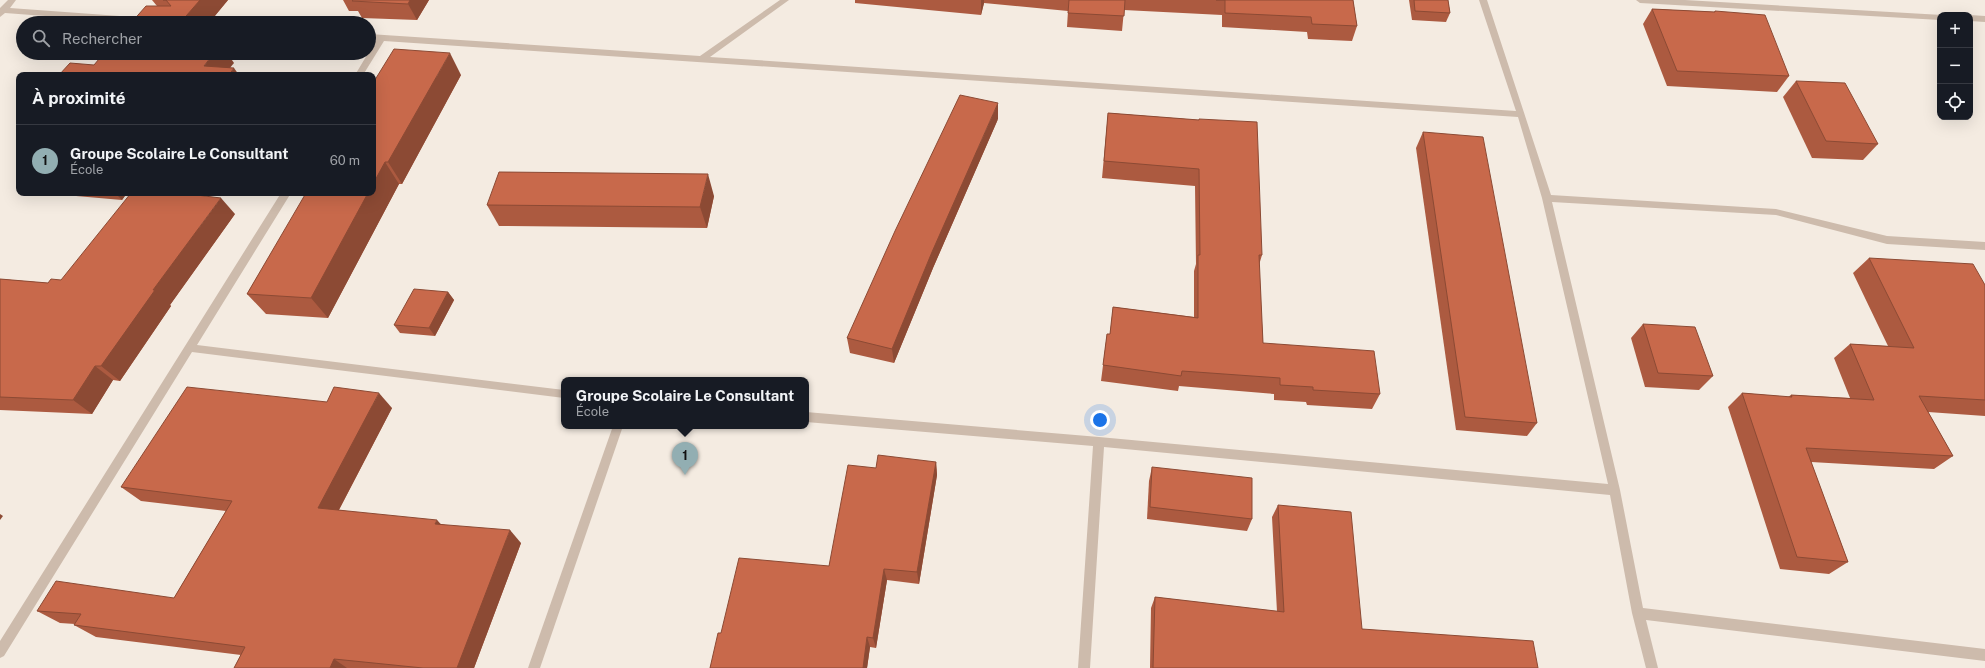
<!DOCTYPE html>
<html lang="fr">
<head>
<meta charset="utf-8">
<style>
  :root { --surface:#171b24; --page:#242831; --text:#f1f3f6; --muted:#9ea1a6; --line:#363941; --accent:#92aeb2 }
  body { margin:0; font-family:"Public Sans",sans-serif; background:var(--page); color:var(--text) }
  .controls { position:absolute; right:12px; top:12px; display:grid; overflow:hidden; border-radius:8px; box-shadow:0 4px 16px #0002 }
  .controls button { width:36px; height:36px; display:grid; place-items:center; padding:0; border:0; border-bottom:1px solid var(--line); background:var(--surface); color:var(--text); font:20px sans-serif }
  .you { position:absolute; left:1100px; top:420px; width:14px; height:14px; margin:-10px; border:3px solid #fff; border-radius:50%; background:#1a73e8; box-shadow:0 0 0 6px #1a73e833 }
  .badge { display:grid; place-items:center; width:26px; height:26px; border-radius:50%; background:var(--accent); color:#111; font-size:13px; font-weight:700 }
  .pin { position:absolute; translate:-50% -33px; filter:drop-shadow(0 1px 2px #0008) }
  .pin::after { content:''; position:absolute; top:21px; width:14px; height:12px; background:inherit; clip-path:polygon(0 0,100% 0,50% 100%) }
  .popup { position:absolute; left:561px; top:377px; width:248px; height:52px; box-sizing:border-box; display:grid; place-content:center; border-radius:8px; background:var(--surface); filter:drop-shadow(0 1px 3px #0005); font-size:13px; white-space:nowrap; color:var(--muted) }
  .popup b { font-size:15px; color:var(--text) }
  .popup::after { content:''; position:absolute; left:50%; top:100%; margin-left:-8px; border:8px solid transparent; border-top-color:var(--surface) }
  .list { margin:0; padding:0; list-style:none }
  h2 { display:flex; justify-content:space-between; align-items:center; height:52px; margin:0; padding:0 16px; font-size:17px }
  h2 small { font-size:13px; font-weight:400; color:var(--muted) }
  .list li { display:grid; grid-template-columns:26px 1fr auto; gap:12px; align-items:center; box-sizing:border-box; height:72px; padding:0 16px; border-top:1px solid var(--line) }
  .list b { display:block; font-size:15px; white-space:nowrap }
  .list p { margin:0; font-size:13px; white-space:nowrap; color:var(--muted) }
  .list em { font-size:13px; font-style:normal; color:var(--muted) }
  .icon { flex:none; width:22px; height:22px; fill:none; stroke:currentColor; stroke-width:2; stroke-linecap:round; stroke-linejoin:round }
  .map { position:relative; flex:none; width:1985px; height:668px; overflow:hidden }
  .search { position:absolute; background:var(--surface); box-shadow:0 4px 16px #0002; left:16px; top:16px; width:360px; height:44px; display:flex; align-items:center; gap:10px; box-sizing:border-box; padding:0 14px; border-radius:22px; color:var(--muted); font-size:15px }
  .panel { position:absolute; background:var(--surface); box-shadow:0 4px 16px #0002; left:16px; top:72px; width:360px; height:124px; border-radius:8px }
  .map>svg:first-child { display:block }
  .lines { fill:none; stroke-linecap:round; stroke-linejoin:round }
  .minor { fill:#cdbbac; fill-rule:evenodd }
  .wall { fill:#ac5a40 }
  .shaded-wall { fill:#8c4a34 }
  .building { fill:#c8694b; stroke:#8c4a34 }
</style>
</head>
<body>
<div class="map">
<svg width="1985" height="668" viewBox="0 0 1985 668">
  <rect width="100%" height="100%" fill="#f4ebe1"/>
  <g class="lines">
    <g class="minor">
      <polygon points="8,0 16,0 10,8 147,18 151,21 149,23 139,23 5,13 0,17 0,8"/>
      <polygon points="780,0 789,0 710,57 1516,111 1479,0 1487,0 1551,195 1776,209 1887,236 1985,242 1985,250 1887,244 1776,215 1552,202 1620,490 1643,608 1985,649 1985,661 1646,620 1658,668 1646,668 1632,613 1610,495 1104,447 1090,668 1078,668 1093,446 806,422 806,412 1099,437 1608,484 1542,198 1518,117 384,41 363,75 355,75 376,40 369,40 369,34 700,56"/>
      <polygon points="1636,0 1685,0 1942,15 1940,15 1940,20 1640,3"/>
      <polygon points="1970,15 1985,16 1985,22 1970,21"/>
      <polygon points="281,193 291,193 197,345 564,390 564,398 192,352 4,656 0,658 0,641"/>
      <polygon points="613,426 623,426 540,668 528,668"/>
    </g>
  </g>
  <g class="wall">
    <polygon points="152,0 228,0 209,23 157,6"/>
    <polygon points="343,0 429,0 417,20 362,18 358,11 349,11"/>
    <polygon points="855,0 1353,0 1357,26 1352,41 1308,39 1307,32 1222,27 1222,15 1124,10 1122,31 1067,27 1068,11 984,3 981,15 855,3"/>
    <polygon points="1409,0 1448,0 1450,13 1446,22 1412,20"/>
    <polygon points="1652,9 1714,12 1715,11 1789,76 1777,92 1667,86 1643,24"/>
    <polygon points="461,75 402,184 399,184 328,318 266,314 247,294 373,83"/>
    <polygon points="1796,81 1878,144 1863,160 1812,158 1783,97"/>
    <polygon points="1108,113 1199,120 1262,255 1259,265 1263,343 1380,394 1372,409 1307,405 1306,402 1274,400 1274,394 1179,386 1178,391 1101,381 1107,334 1110,334 1113,307 1194,317 1194,271 1196,264 1195,186 1102,178"/>
    <polygon points="998,119 933,268 894,363 850,353 847,338"/>
    <polygon points="1423,132 1537,423 1527,436 1456,430 1416,148"/>
    <polygon points="74,193 127,193 122,200 76,196"/>
    <polygon points="714,196 707,228 499,226 487,205"/>
    <polygon points="235,214 170,305 171,306 120,381 113,380 92,414 0,410 0,279 48,283 61,280"/>
    <polygon points="1869,258 1985,285 1985,416 1928,412 1953,456 1934,469 1811,462 1848,562 1829,574 1780,569 1728,407 1742,393 1788,397 1791,395 1850,398 1834,358 1850,344 1888,346 1853,273"/>
    <polygon points="448,292 454,300 435,336 400,333 394,325"/>
    <polygon points="1643,324 1713,376 1699,390 1645,387 1631,338"/>
    <polygon points="327,402 392,408 339,510 441,524 521,543 474,668 234,668 241,655 96,637 74,625 75,624 60,623 37,611 174,598 226,511 141,501 121,487"/>
    <polygon points="936,462 937,475 919,584 887,580 876,648 870,647 867,668 710,668 721,633 829,566 876,468"/>
    <polygon points="1152,467 1252,519 1247,531 1147,519 1149,481"/>
    <polygon points="1278,505 1362,629 1538,668 1150,668 1151,608 1155,597 1277,612 1272,517"/>
  </g>
  <g class="shaded-wall">
    <polygon points="200,0 228,0 209,23 180,23"/>
    <polygon points="410,0 429,0 417,20 408,4"/>
    <polygon points="981,0 984,0 984,3 981,15"/>
    <polygon points="214,53 227,53 234,63 224,75 204,66"/>
    <polygon points="450,53 461,75 402,184 388,162"/>
    <polygon points="234,68 239,75 229,75"/>
    <polygon points="998,103 998,119 933,268 894,363 892,349 932,252"/>
    <polygon points="385,162 399,184 328,318 311,298 368,193 373,193 373,184"/>
    <polygon points="708,174 714,196 707,228 700,207"/>
    <polygon points="115,193 127,193 122,200"/>
    <polygon points="221,198 235,214 170,305 171,306 120,381 101,366 153,290"/>
    <polygon points="448,292 454,300 435,336 429,328"/>
    <polygon points="95,366 113,380 92,414 73,400"/>
    <polygon points="379,393 392,408 333,521 318,508"/>
    <polygon points="936,462 937,475 919,584 917,572"/>
    <polygon points="0,514 3,516 0,520"/>
    <polygon points="437,520 449,533 435,524"/>
    <polygon points="510,530 521,543 474,668 457,668"/>
    <polygon points="884,569 887,580 876,648 873,638"/>
    <polygon points="867,637 870,647 867,668 863,668"/>
    <polygon points="334,659 347,668 330,668"/>
  </g>
  <g class="building">
    <polygon points="163,0 200,0 180,23 131,23 146,6 171,6 166,0"/>
    <polygon points="353,0 410,0 408,4 352,1"/>
    <polygon points="1069,0 1125,0 1124,16 1068,13"/>
    <polygon points="1216,0 1353,0 1357,26 1312,24 1311,17 1225,13 1225,0"/>
    <polygon points="1414,0 1448,0 1450,13 1415,11"/>
    <polygon points="1652,9 1715,12 1715,11 1765,15 1789,76 1677,71"/>
    <polygon points="394,49 450,53 388,162 385,162 373,184 373,83"/>
    <polygon points="104,53 214,53 204,66 234,68 229,75 59,75 70,63 94,65"/>
    <polygon points="1796,81 1845,83 1878,144 1826,141"/>
    <polygon points="960,95 998,103 932,252 892,349 847,338 895,231"/>
    <polygon points="1108,113 1199,120 1199,119 1257,122 1262,255 1259,255 1263,343 1374,351 1380,394 1313,390 1313,387 1280,385 1280,378 1182,371 1181,376 1103,365 1107,334 1110,334 1113,307 1198,318 1198,255 1200,255 1199,169 1104,161"/>
    <polygon points="1423,132 1483,137 1537,423 1465,417"/>
    <polygon points="499,172 708,174 700,207 487,205"/>
    <polygon points="131,193 180,193 221,198 153,290 155,290 101,366 95,366 73,400 0,397 0,279 48,283 51,279 61,280"/>
    <polygon points="306,193 368,193 311,298 247,294"/>
    <polygon points="1869,258 1973,264 1985,285 1985,400 1919,396 1953,456 1806,448 1848,562 1797,557 1742,393 1792,397 1791,395 1874,400 1850,344 1914,348"/>
    <polygon points="414,289 448,292 429,328 394,325"/>
    <polygon points="1643,324 1695,327 1713,376 1658,373"/>
    <polygon points="187,387 327,402 334,387 379,393 318,508 437,520 435,524 510,530 457,668 423,668 334,659 330,668 234,668 245,647 74,625 81,614 37,611 56,581 174,598 232,501 121,487"/>
    <polygon points="878,455 936,462 917,572 884,569 873,638 867,637 863,668 710,668 718,633 721,633 739,558 829,566 848,465 876,468"/>
    <polygon points="1152,467 1252,478 1252,519 1150,507"/>
    <polygon points="1278,505 1351,512 1362,629 1533,641 1538,668 1153,668 1155,597 1284,612"/>
  </g>
</svg>
<div class="controls">
<button>+</button>
<button>−</button>
<button><svg class="icon" aria-label="locate" viewBox="0 0 24 24"><circle cx="12" cy="12" r="6"/><path d="M12 2v4M12 18v4M2 12h4M18 12h4"/></svg></button>
</div>
<div class="you"></div>
<div class="pin badge" style="left:685px;top:475px">1</div>
<div class="popup"><b>Groupe Scolaire Le Consultant</b>École</div>
<div class="search"><svg class="icon" aria-label="search" viewBox="0 0 24 24"><circle cx="10" cy="10" r="6"/><path d="M15 15l6 6"/></svg>Rechercher</div>
<section class="panel">
<h2>À proximité<small></small></h2>
<ul class="list">
<li><span class="badge">1</span><div><b>Groupe Scolaire Le Consultant</b><p>École</p></div><em>60 m</em></li>
</ul>
</section>
</div>
</body>
</html>
